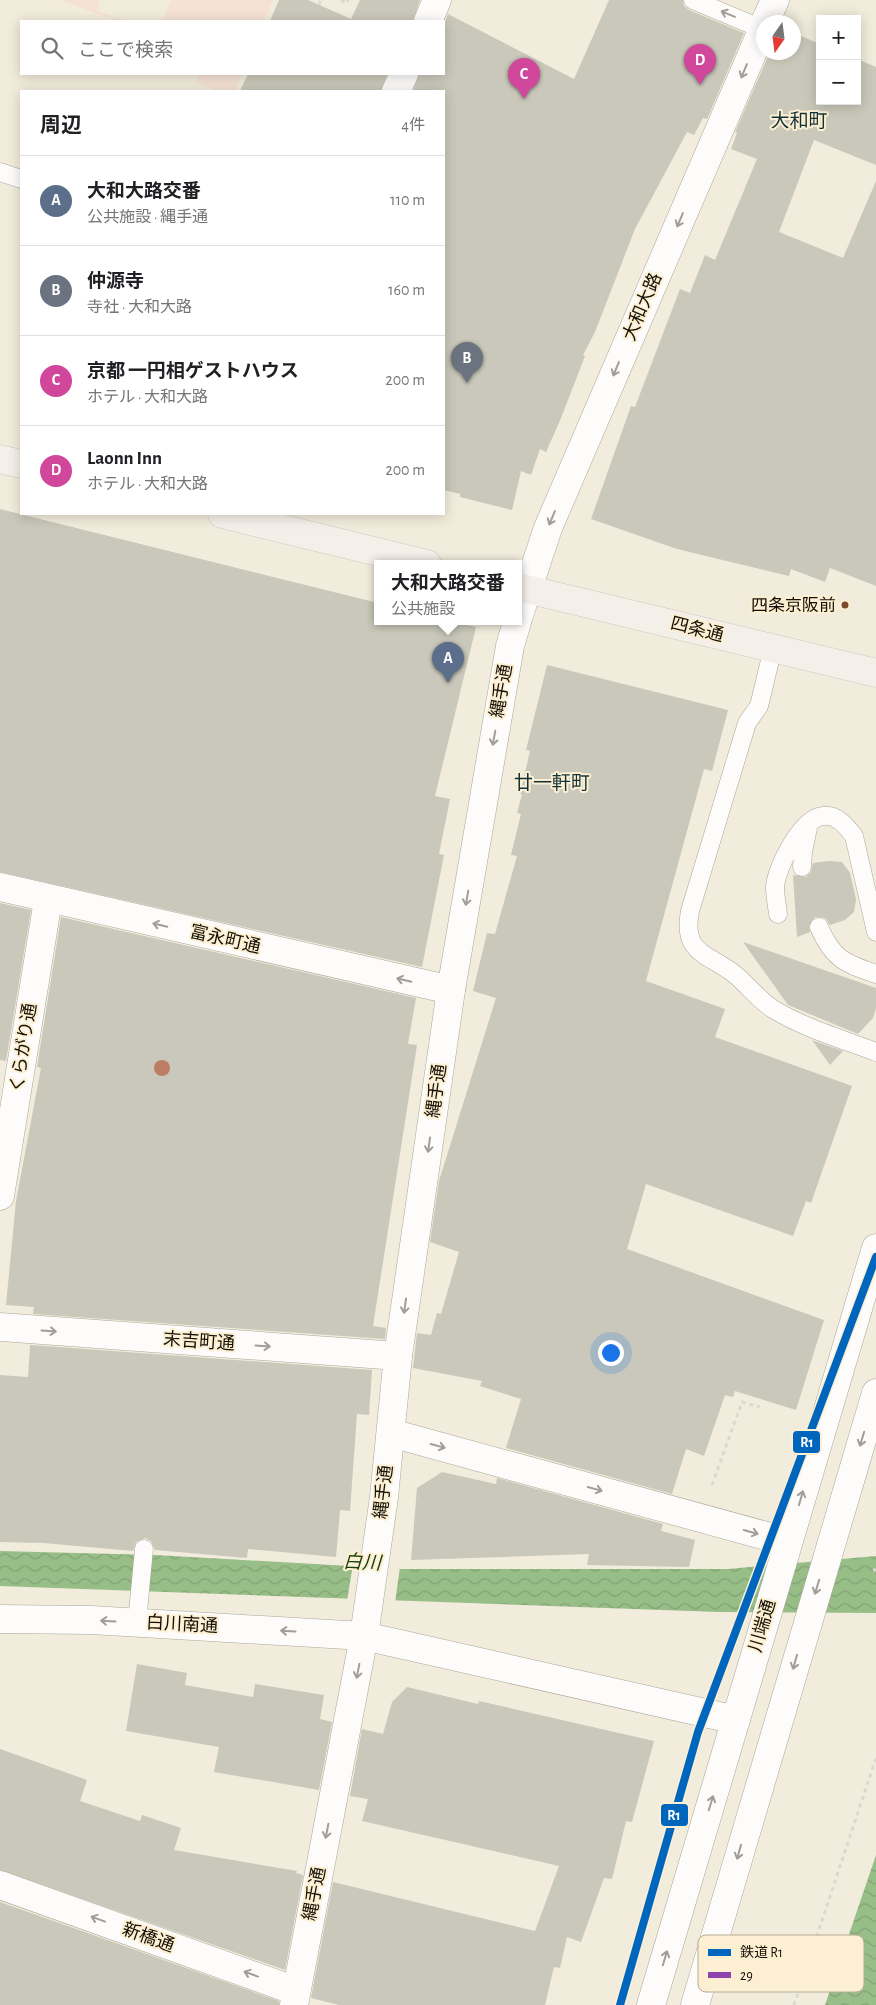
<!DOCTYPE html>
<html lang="ja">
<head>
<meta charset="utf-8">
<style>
  :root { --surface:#fff; --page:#f6f6f6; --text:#202124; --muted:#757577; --line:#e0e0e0; --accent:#7c3aed }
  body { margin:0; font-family:"Alegreya Sans","Noto Sans JP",sans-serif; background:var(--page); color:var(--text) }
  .controls { position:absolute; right:15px; top:15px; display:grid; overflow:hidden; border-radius:0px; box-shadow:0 2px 12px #0003 }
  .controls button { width:45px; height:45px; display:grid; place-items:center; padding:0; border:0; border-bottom:1px solid var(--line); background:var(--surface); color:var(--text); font:25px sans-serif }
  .compass { position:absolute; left:756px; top:15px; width:45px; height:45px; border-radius:50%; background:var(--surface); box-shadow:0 2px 12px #0003; rotate:194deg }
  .you { position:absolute; left:610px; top:1352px; width:18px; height:18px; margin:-12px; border:4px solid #fff; border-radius:50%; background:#1a73e8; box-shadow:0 0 0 8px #1a73e833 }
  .badge { display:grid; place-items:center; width:32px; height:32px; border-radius:50%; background:var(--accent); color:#fff; font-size:16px; font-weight:700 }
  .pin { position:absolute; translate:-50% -41px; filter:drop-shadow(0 1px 2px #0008) }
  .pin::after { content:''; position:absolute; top:26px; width:18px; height:15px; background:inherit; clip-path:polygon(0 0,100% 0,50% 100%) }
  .popup { position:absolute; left:374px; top:560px; width:148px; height:65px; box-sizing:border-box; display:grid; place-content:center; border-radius:0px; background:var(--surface); filter:drop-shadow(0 1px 4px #0005); font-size:16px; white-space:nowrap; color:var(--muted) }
  .popup b { font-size:19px; color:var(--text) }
  .popup::after { content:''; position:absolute; left:50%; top:100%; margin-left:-10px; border:10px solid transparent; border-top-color:var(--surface) }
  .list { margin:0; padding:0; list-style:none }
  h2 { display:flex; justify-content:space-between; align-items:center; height:65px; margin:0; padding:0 20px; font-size:21px }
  h2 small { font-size:16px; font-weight:400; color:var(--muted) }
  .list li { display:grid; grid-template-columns:32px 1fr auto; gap:15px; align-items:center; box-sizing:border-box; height:90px; padding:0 20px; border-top:1px solid var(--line) }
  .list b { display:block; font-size:19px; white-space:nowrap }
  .list p { margin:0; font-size:16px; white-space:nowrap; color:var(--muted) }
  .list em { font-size:16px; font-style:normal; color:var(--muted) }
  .icon { flex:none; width:28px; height:28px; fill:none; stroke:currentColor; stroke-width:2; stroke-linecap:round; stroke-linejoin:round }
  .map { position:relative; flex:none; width:876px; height:2005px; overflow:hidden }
  .search { position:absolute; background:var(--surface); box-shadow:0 2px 12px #0003; left:20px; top:20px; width:425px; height:55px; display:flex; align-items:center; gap:12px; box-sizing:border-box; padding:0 18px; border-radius:0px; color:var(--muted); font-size:19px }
  .panel { position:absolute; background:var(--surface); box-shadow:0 2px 12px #0003; left:20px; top:90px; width:425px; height:425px; border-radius:0px }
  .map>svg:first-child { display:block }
  .green { fill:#f6e2d5 }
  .water { fill:url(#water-waves) }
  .pier { fill:#f2ecdc }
  .building { fill:#c9c8ba }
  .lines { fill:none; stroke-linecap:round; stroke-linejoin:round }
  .service-casing { stroke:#aaa699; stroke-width:19 }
  .pedestrian-casing { stroke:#aaa699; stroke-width:29 }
  .minor-casing { stroke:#aaa699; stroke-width:29 }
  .tertiary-casing { stroke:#aaa699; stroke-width:29 }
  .primary-casing { stroke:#cbc8c0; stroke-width:29 }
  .path { stroke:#dad8d3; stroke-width:3; stroke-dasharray:4 4; stroke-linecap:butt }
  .service { stroke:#fdfcfa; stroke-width:18 }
  .pedestrian { stroke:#fdfcfa; stroke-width:28 }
  .minor { stroke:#fdfcfa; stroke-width:28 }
  .tertiary { stroke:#fdfcfa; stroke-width:28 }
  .primary { stroke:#f5efe9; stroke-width:28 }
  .rail-1-casing { stroke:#fcefd2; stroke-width:11 }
  .rail-1 { stroke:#0065bd; stroke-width:8 }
  .tree { fill:#bb7d64 }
  .oneway { stroke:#a09e98 }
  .bus-dot { fill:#7a4b2a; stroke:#fcefd2; stroke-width:2 }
  .labels { text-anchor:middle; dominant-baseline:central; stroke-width:4; stroke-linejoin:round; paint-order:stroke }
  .bus-label { font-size:17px; fill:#141006; stroke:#fcefd2; text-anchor:end }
  .street-label { font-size:18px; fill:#141006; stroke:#fcefd2 }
  .neighbourhood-label { font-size:19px; fill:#12323a; stroke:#fcefd2 }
  .water-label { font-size:19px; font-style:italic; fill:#19400f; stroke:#fcefd2 }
  .key { fill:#fcefd2; stroke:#b6ac95; stroke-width:1 }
  .key-label { font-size:14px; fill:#141006 }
  .line-badge { stroke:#fcefd2; stroke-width:2 }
  .badge-label { font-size:14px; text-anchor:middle; font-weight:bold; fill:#fff }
</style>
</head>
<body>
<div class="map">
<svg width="876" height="2005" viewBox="0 0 876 2005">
  <defs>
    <pattern id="water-waves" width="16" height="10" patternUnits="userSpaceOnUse" patternTransform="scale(1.25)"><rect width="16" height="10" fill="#98be88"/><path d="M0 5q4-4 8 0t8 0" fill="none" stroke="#82a274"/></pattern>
  </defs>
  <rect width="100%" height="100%" fill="#f2ecdc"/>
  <g class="green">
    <polygon points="60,0 100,0 97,11 124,21 118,21"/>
    <polygon points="171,0 273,0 264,21 162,21"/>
    <polygon points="199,74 242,74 235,91 219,91 196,83"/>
  </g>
  <g class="water">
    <polygon points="0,1551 155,1555 402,1569 728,1569 876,1556 876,1613 718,1612 0,1586"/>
    <polygon points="876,1855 876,2005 825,2005"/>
  </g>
  <polygon class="pier" points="353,1564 400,1567 395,1603 347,1601"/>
  <g class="building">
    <polygon points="279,0 308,0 351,19 360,0 420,0 413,21 270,21"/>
    <polygon points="609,0 683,0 684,6 689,10 744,33 707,119 703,118 694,135 687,132 635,229 595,332 583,355 585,356 561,418 546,452 540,449 531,475 521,471 512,510 460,497 460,494 444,490 444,91 413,91 419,74 444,74 444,24 448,14 574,79"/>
    <polygon points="794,33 820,44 820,101 857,101 857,59 876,67 876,165 814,140 779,232 843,258 876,181 876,586 830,568 825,582 791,569 789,576 677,549 591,519 631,406 635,407 680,289 690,293 705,255 715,260 757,159 731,149 737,133 735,132 770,52 794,52"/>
    <polygon points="248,74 387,74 381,91 240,91"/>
    <polygon points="0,509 378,603 378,622 454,622 476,627 435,796 450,799 439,854 444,855 422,967 0,872"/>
    <polygon points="547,665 728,710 712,771 704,769 646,981 725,1009 715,1037 852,1086 811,1203 806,1201 793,1236 646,1184 627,1249 824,1320 796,1410 735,1391 733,1397 725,1395 704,1456 686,1449 672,1494 506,1448 521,1399 480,1386 482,1381 413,1368 417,1333 431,1335 437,1313 441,1314 459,1252 430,1242 439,1181 496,998 473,991 487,933 495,934 517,856 511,855 521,814 517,813 522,794 520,794 530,751 526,750"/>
    <polygon points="829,861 842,862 850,873 856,899 854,912 845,920 830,925 825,918 815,917 809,926 810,932 797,937 793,875 806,877 811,872 813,863"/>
    <polygon points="0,903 31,910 6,1061 0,1060"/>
    <polygon points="61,917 416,998 408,1044 417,1045 373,1326 386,1328 385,1339 33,1314 34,1307 6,1305 16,1201 41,1068 37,1067"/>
    <polygon points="743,942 876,988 876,1008 873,1018 858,1034 788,1005"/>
    <polygon points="812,1040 820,1043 843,1051 830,1065"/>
    <polygon points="30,1345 372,1370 369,1415 357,1414 350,1511 340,1510 336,1557 248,1549 247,1558 155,1550 151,1541 145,1538 136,1542 133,1551 44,1543 0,1542 0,1375 28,1377"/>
    <polygon points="442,1472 496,1484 497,1478 663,1524 661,1531 695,1540 689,1567 587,1565 589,1554 411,1560 417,1488"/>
    <polygon points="137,1664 187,1673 185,1685 253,1697 255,1684 324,1695 320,1719 332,1722 319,1790 214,1772 219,1747 126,1731"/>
    <polygon points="407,1687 478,1704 479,1701 654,1741 632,1822 626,1821 612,1879 604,1878 581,1942 567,1937 560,1968 554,1967 545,2005 339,2005 311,1998 333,1882 535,1931 559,1866 362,1821 368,1799 350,1796 362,1729 383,1734 392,1702"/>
    <polygon points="0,1749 87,1780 80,1801 140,1821 142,1815 181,1828 174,1850 297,1871 296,1873 303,1875 285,1970 0,1870"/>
    <polygon points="0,1902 279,2001 279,2005 0,2005"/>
  </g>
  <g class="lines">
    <defs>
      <g id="service">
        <polyline points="693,0 762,29"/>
        <polyline points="0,172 21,179"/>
        <path d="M 773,648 L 759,706 L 747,723 L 690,911 C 682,953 706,953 733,973 C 746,983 761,1002 773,1009 C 804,1028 842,1039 876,1052"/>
        <polyline points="802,867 803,852 808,828"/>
        <path d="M 778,914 C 777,905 775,896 775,887 C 776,868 801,818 823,816 C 837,814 846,826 854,836 L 876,932"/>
        <path d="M 819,927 C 833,959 844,963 876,974"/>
        <polyline points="137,1622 144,1549"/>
      </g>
      <g id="pedestrian">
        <polyline points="428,21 437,0"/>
        <polyline points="396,91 404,74"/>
      </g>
      <g id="minor">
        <polyline points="765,22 775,0"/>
        <polyline points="518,618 548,528 764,26"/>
        <polyline points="0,887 451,990"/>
        <polyline points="0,1196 48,900"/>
        <polyline points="0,1327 398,1356"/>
        <polyline points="391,1433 788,1542"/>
        <polyline points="0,1619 91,1620 364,1636 736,1720"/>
        <polyline points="0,1885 296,1991"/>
        <polyline points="294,2005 364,1636 384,1497 398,1356 451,990 510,646 517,622"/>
      </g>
      <g id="tertiary">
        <polyline points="651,2005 876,1248"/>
        <polyline points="695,2005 876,1393"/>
      </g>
      <g id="primary">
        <polyline points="0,459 21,464"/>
        <polyline points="222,514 427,564"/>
        <polyline points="518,587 876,673"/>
      </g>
    </defs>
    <use href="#service" class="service-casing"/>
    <use href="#pedestrian" class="pedestrian-casing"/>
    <use href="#minor" class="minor-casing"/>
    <use href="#tertiary" class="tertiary-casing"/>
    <use href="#primary" class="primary-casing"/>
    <g class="path">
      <polyline points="341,0 347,3 348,0"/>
      <polyline points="319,5 321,0"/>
      <polyline points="712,1485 742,1402 760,1407"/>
      <polyline points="873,1570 876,1570"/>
      <polyline points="794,2005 876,1758"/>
    </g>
    <use href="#service" class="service"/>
    <use href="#pedestrian" class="pedestrian"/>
    <use href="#minor" class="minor"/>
    <use href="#tertiary" class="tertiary"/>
    <use href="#primary" class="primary"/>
    <defs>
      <polyline id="rail-1" points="620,2005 698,1732 876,1257"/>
    </defs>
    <use href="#rail-1" class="rail-1-casing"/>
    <use href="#rail-1" class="rail-1"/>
  </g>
  <circle class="tree" cx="162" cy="1068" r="8"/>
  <defs><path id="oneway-shaft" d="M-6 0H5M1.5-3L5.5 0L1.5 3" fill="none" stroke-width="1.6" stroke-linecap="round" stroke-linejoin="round" transform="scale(1.25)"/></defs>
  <g class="oneway">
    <use href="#oneway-shaft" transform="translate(728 14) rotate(-157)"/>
    <use href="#oneway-shaft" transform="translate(744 71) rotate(113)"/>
    <use href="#oneway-shaft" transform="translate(680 220) rotate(113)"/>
    <use href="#oneway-shaft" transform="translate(616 369) rotate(113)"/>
    <use href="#oneway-shaft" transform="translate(552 518) rotate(113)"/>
    <use href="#oneway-shaft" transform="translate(494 738) rotate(100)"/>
    <use href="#oneway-shaft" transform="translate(467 898) rotate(100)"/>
    <use href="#oneway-shaft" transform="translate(160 925) rotate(-167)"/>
    <use href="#oneway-shaft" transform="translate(404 980) rotate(-167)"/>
    <use href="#oneway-shaft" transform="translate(429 1145) rotate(98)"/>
    <use href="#oneway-shaft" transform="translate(405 1306) rotate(98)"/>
    <use href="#oneway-shaft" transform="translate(49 1331) rotate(4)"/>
    <use href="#oneway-shaft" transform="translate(263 1346) rotate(4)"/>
    <use href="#oneway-shaft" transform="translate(862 1439) rotate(107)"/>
    <use href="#oneway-shaft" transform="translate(438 1446) rotate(15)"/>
    <use href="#oneway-shaft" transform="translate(595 1489) rotate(15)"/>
    <use href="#oneway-shaft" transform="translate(801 1498) rotate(-74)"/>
    <use href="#oneway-shaft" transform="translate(751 1532) rotate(16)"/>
    <use href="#oneway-shaft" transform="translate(817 1587) rotate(107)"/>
    <use href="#oneway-shaft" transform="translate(108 1621) rotate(-177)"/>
    <use href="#oneway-shaft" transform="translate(288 1631) rotate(-177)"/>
    <use href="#oneway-shaft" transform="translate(795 1662) rotate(106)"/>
    <use href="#oneway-shaft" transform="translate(358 1671) rotate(101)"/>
    <use href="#oneway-shaft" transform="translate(711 1803) rotate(-73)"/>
    <use href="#oneway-shaft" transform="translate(327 1831) rotate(101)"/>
    <use href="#oneway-shaft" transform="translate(739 1852) rotate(106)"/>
    <use href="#oneway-shaft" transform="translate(98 1919) rotate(-160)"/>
    <use href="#oneway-shaft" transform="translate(665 1958) rotate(-73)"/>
    <use href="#oneway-shaft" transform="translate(251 1974) rotate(-160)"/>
  </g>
  <circle class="bus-dot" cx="845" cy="605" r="4.5"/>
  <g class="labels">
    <g class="bus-label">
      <text x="836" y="605">四条京阪前</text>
    </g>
    <g class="street-label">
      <text transform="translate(643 307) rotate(-67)">大和大路</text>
      <text transform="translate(697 630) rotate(14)">四条通</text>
      <text transform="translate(502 691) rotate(-80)">縄手通</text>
      <text transform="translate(225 940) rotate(13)">富永町通</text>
      <text transform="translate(24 1048) rotate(-81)">くらがり通</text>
      <text transform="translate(437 1091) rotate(-82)">縄手通</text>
      <text transform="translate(199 1342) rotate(4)">末吉町通</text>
      <text transform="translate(384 1492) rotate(-83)">縄手通</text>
      <text transform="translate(182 1625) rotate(3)">白川南通</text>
      <text transform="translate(763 1626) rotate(-74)">川端通</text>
      <text transform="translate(315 1894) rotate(-79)">縄手通</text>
      <text transform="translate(148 1938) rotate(20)">新橋通</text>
    </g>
    <g class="neighbourhood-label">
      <text x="799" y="121">大和町</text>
      <text x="552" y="783">廿一軒町</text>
    </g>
    <g class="water-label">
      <text transform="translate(362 1563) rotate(3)">白川</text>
    </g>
  </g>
  <rect x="698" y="1935" width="166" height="57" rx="8" class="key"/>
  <rect x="708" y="1949" width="23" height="7" fill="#0065bd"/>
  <rect x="708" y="1972" width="23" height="6" fill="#8e44ad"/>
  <g class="key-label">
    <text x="740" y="1957">鉄道 R1</text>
    <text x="740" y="1980">29</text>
  </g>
  <g class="line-badge">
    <rect x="792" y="1430" width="29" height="24" rx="5" fill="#0065bd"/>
    <rect x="660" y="1803" width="29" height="24" rx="5" fill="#0065bd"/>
  </g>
  <g class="badge-label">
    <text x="807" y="1447">R1</text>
    <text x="674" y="1820">R1</text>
  </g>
</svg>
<div class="controls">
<button>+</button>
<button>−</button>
</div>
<svg class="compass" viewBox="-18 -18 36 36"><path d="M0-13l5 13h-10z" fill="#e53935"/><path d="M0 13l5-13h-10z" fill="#757577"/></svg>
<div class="you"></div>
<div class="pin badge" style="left:448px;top:683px;background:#5c6f8a">A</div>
<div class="popup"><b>大和大路交番</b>公共施設</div>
<div class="pin badge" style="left:467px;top:383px;background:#6b7280">B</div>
<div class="pin badge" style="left:524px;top:99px;background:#d1479c">C</div>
<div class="pin badge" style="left:700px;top:85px;background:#d1479c">D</div>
<div class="search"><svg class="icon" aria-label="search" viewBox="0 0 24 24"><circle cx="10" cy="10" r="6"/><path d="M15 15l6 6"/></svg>ここで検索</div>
<section class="panel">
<h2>周辺<small>4件</small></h2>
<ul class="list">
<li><span class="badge" style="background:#5c6f8a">A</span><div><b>大和大路交番</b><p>公共施設 · 縄手通</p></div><em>110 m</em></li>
<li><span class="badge" style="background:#6b7280">B</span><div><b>仲源寺</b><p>寺社 · 大和大路</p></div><em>160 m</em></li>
<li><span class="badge" style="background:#d1479c">C</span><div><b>京都 一円相ゲストハウス</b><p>ホテル · 大和大路</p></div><em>200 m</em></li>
<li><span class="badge" style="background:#d1479c">D</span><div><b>Laonn Inn</b><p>ホテル · 大和大路</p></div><em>200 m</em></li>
</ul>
</section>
</div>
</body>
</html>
